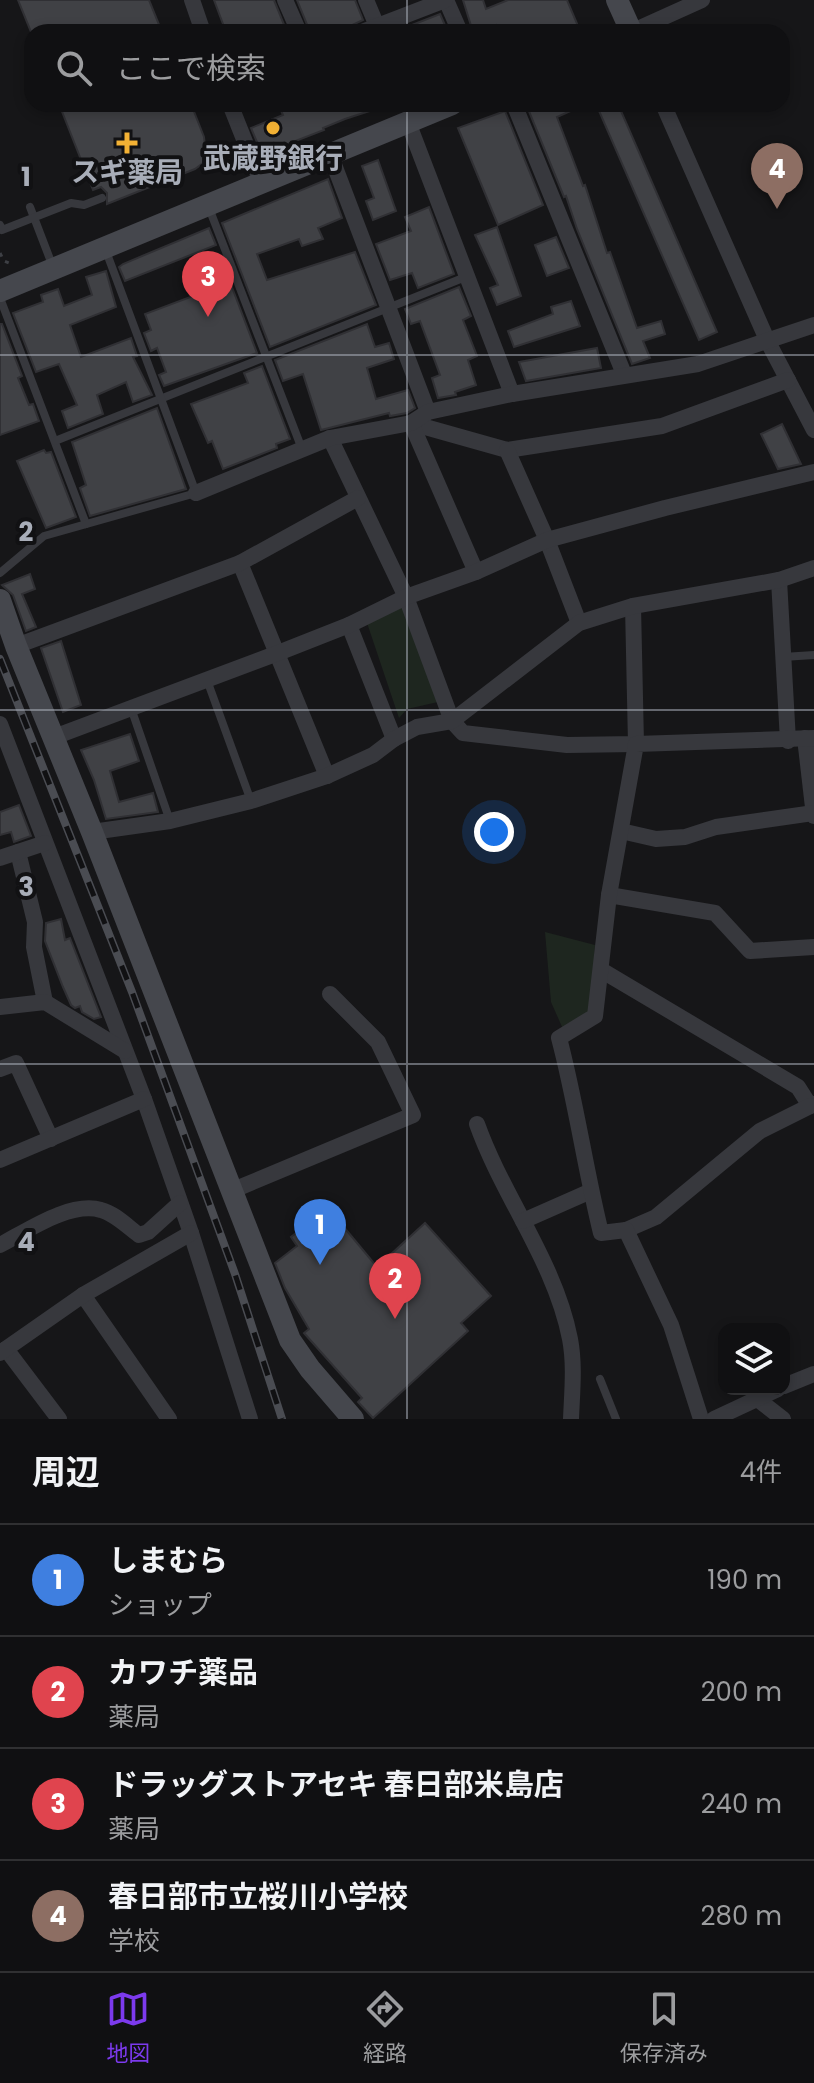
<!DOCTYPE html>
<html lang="ja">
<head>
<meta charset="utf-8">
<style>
  :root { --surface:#101012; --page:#19191b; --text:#f1f3f6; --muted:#9c9d9f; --line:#303032; --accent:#7c3aed }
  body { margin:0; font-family:Poppins,"Noto Sans JP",sans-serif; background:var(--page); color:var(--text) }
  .controls { position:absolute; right:24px; bottom:24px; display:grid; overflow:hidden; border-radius:16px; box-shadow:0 4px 12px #0003 }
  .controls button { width:72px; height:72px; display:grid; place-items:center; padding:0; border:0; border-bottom:2px solid var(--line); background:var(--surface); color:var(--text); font:40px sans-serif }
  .you { position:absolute; left:494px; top:832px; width:28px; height:28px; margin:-20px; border:6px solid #fff; border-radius:50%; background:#1a73e8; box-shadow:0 0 0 12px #1a73e833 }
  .badge { display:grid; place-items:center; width:52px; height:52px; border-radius:50%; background:var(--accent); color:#fff; font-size:26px; font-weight:700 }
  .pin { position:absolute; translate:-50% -66px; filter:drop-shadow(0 2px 4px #0008) }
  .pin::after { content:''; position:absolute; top:42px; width:28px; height:24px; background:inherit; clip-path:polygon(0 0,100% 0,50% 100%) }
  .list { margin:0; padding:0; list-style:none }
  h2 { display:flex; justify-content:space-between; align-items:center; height:104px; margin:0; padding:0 32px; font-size:34px }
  h2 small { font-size:26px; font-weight:400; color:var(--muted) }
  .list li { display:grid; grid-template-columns:52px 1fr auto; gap:24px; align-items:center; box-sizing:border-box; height:112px; padding:0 32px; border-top:2px solid var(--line) }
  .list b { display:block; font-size:30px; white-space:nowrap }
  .list p { margin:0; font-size:26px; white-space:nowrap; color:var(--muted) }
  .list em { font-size:26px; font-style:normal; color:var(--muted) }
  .icon { flex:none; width:44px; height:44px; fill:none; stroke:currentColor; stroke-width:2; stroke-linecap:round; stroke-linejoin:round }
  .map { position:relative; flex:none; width:814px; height:1419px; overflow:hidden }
  .search { position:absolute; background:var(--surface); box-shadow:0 4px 12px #0003; left:24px; right:24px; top:24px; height:88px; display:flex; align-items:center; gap:20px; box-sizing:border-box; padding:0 28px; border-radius:24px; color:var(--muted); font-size:30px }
  .sheet { height:552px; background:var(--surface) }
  nav { display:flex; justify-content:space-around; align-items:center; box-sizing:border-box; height:112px; border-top:2px solid var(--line); background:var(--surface); font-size:22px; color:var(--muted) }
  nav a { display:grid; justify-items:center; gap:4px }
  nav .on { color:var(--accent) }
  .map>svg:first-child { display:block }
  .green { fill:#1e261f }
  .building { fill:#404145; stroke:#303034; stroke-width:2 }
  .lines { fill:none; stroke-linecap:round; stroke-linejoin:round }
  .path { stroke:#3d3f44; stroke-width:3; stroke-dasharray:4 6; stroke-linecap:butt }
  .lane { stroke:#37383d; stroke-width:8 }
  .street { stroke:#37383d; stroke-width:16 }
  .secondary { stroke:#45474d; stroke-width:22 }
  .rail-casing { stroke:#4a4c52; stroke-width:8 }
  .rail { stroke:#111113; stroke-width:5; stroke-dasharray:15; stroke-linecap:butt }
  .grid { fill:none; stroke:#a8adb8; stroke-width:2; stroke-opacity:0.55 }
  .poi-dot { fill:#f2b134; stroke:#111113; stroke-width:3 }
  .labels { text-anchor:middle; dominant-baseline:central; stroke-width:8; stroke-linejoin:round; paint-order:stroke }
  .poi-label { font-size:28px; font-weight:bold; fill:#a8adb8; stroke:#111113 }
  .grid-label { font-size:26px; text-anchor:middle; font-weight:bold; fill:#a8adb8; stroke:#111113; stroke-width:8; stroke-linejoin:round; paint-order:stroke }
</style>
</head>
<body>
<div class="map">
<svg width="814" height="1419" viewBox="0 0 814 1419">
  <rect width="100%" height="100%" fill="#161618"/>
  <g class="green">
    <polygon points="400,597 438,702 407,709 399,718 363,611"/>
    <polygon points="545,932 595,945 591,1014 563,1029 551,1002"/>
  </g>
  <g class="building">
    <polygon points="18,0 149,0 162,32 31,32"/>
    <polygon points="214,0 274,0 287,32 226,32"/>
    <polygon points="297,0 355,0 363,20 344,29 343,27 332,32 310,32"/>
    <polygon points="463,0 483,0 486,9 508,0 567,0 578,26 564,32 499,32 496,25 473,32"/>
    <polygon points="440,14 448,32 394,32"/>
    <polygon points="59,104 191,104 204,137 206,156 203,163 195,169 107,204 107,193 101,187 93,190"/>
    <polygon points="278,104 382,104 382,107 345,119 323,128 324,130 262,154 251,128 283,115"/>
    <polygon points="526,104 586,104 557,117 583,186 585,185 607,253 610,252 637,328 661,321 665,334 643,341 650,358 632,364 577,229 566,196 564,197"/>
    <polygon points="596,104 618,104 717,332 699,340"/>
    <polygon points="505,111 543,205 498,225 458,128"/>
    <polygon points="378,160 396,211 373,220 366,201 374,198 362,166"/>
    <polygon points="328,179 342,218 318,228 323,239 302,246 299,239 257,254 267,280 355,252 376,305 270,347 222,223"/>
    <polygon points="429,207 454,274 418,288 412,273 390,280 376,244 411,231 405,217"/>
    <polygon points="497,227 521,296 497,305 490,288 498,285 475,235"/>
    <polygon points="209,228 216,245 125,281 119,267 123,264"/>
    <polygon points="556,237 569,268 547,276 535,245"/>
    <polygon points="106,271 116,307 70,325 81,357 131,338 137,356 133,357 152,395 133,402 126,382 97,395 103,414 68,428 62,411 77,405 59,364 36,372 13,313 43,302 41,295 58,289 64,306 92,295 86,277"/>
    <polygon points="230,282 257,353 164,386 159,375 166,372 157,348 151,351 144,333 151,330 145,314"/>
    <polygon points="459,287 471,316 463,320 477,356 468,360 476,385 455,392 456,395 438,398 432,378 440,375 420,321 411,324 405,309"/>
    <polygon points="571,301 580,326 514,347 508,331 553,314 551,307"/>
    <polygon points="0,324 2,324 22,376 18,378 29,405 33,404 39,421 0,435"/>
    <polygon points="367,324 375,347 389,343 394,359 367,368 376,399 408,390 415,408 407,413 390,416 389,413 321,430 303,374 283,381 275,360"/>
    <polygon points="597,348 601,368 526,381 519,362"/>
    <polygon points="262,366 290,439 276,444 277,448 223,469 212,441 208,443 191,404 248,383 244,373"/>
    <polygon points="157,408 186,489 90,516 80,488 86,485 72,442"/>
    <polygon points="782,424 801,464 778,469 761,434"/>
    <polygon points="44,450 46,453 51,452 76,517 46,528 17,461"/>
    <polygon points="30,574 35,589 22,594 36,627 26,631 13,595 2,585"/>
    <polygon points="61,641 81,705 63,712 41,648"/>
    <polygon points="130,734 139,761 110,771 119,802 153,793 158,812 106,819 94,780 81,750"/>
    <polygon points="19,805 31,836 14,842 11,832 0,835 0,812"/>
    <polygon points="61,919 65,940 70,938 101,1017 94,1019 82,1012 80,1006 75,1008 71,1005 63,987 45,941 46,923"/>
    <polygon points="328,1208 377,1267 425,1223 491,1296 461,1323 468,1331 373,1418 358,1402 362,1398 304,1333 309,1329 285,1288 275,1263 297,1246 291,1237"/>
  </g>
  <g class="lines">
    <polyline class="path" points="0,253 4,261 14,265"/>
    <g class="lane">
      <polyline points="30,207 53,267"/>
      <polyline points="209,208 302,449"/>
      <polyline points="0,225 2,230 71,203 84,205 102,198"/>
      <polyline points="0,298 86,524"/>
      <polyline points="55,441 468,276"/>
      <polyline points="0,573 44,536 196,493 106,251"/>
      <polyline points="783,657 814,655"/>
      <polyline points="207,680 251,801"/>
      <polyline points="131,708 170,821"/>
      <polyline points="600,1379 616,1419"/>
    </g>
    <g class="street">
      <polyline points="192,0 203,32"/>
      <polyline points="285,0 299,32"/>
      <polyline points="366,0 377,26"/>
      <polyline points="446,0 460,32"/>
      <polyline points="362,32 445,0"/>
      <polyline points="631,32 702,0"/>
      <polyline points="230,104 261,182"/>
      <polyline points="514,104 624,374"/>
      <polyline points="663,104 768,342 814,430"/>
      <polyline points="408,122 512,394"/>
      <polyline points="330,154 428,412"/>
      <polyline points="411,423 507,450 662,426 788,380"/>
      <polyline points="411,423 476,572"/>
      <polyline points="330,438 406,597 452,721 463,733 567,745 636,744 633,606"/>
      <polyline points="507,450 547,540 579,623"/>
      <polyline points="196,493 330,438 411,423 428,412 512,394 698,364 814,325"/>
      <polyline points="240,563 327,776"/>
      <polyline points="779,580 788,741"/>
      <polyline points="349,625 394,739"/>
      <polyline points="16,646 240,563 358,498"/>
      <polyline points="0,724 144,1099 191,1233 250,1419"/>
      <polyline points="54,737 278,653 349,625 406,597 476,572 547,540 665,508 814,472"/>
      <polyline points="805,738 814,816"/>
      <polyline points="621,831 656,839 685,837 716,827 814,813"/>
      <polyline points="92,832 170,821 251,801 327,776 373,755 394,739 417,727 452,721 579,623 633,606 779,580 814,568"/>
      <polyline points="18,852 35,922 34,947 45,1002"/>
      <polyline points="0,858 45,843"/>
      <polyline points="609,895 715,913 750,951 814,947"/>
      <polyline points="601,970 798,1087 810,1106 814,1104"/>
      <polyline points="0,1007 45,1002 125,1051"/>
      <polyline points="0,1069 16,1063 51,1139"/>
      <path d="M 477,1124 C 503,1197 555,1262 570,1339 C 575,1365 572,1393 571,1419"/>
      <polyline points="0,1160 144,1099"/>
      <polyline points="231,1191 413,1115 378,1042 330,994"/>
      <polyline points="523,1221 591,1191"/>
      <polyline points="626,1230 656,1217 760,1131 810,1106"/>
      <path d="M 0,1245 C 27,1231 70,1201 101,1210 C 114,1213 128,1227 139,1235 L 148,1232 L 180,1203"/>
      <polyline points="83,1295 169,1419"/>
      <polyline points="6,1349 59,1419"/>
      <polyline points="0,1353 83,1295 191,1233"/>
      <polyline points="784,1386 814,1374"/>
      <polyline points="756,1398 783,1419"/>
      <path d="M 701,1419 L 671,1325 L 626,1230 L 601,1233 C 585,1168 576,1102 559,1038 L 595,1016 L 609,895 L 636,744 L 814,738"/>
      <polyline points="714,1419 778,1389"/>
    </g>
    <g class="secondary">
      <polyline points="617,0 631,31 629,32"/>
      <polyline points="0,291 452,104"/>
      <polyline points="0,600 16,646 92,832 290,1340 310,1369 353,1419"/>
    </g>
    <defs>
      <polyline id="rail" points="0,659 132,992 235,1274 282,1419"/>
    </defs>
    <use href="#rail" class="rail-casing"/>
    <use href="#rail" class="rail"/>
  </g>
  <path class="grid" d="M 407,0 L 407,32M 407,104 L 407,1419M 0,355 L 814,355M 0,710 L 814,710M 0,1064 L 814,1064"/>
  <g class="poi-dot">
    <circle cx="273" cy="128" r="8"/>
    <path d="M123 131h8v8h8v8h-8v8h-8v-8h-8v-8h8z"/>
  </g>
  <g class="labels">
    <g class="poi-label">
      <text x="273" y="158">武蔵野銀行</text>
      <text x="127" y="172">スギ薬局</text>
    </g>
  </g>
  <g class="grid-label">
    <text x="26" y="186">1</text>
    <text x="26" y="541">2</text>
    <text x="26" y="896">3</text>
    <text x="26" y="1251">4</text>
  </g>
</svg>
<div class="controls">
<button><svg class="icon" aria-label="layers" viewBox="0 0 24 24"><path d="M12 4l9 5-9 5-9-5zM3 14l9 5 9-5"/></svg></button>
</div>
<div class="you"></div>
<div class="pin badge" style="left:320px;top:1265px;background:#3f7fe0">1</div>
<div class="pin badge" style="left:395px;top:1319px;background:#e0444e">2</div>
<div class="pin badge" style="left:208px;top:317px;background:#e0444e">3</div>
<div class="pin badge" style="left:777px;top:209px;background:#8d6e63">4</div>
<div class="search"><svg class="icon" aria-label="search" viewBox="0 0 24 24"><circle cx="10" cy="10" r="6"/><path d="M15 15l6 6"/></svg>ここで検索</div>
</div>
<section class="sheet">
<h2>周辺<small>4件</small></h2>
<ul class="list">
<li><span class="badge" style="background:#3f7fe0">1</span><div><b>しまむら</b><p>ショップ</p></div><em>190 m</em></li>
<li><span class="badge" style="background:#e0444e">2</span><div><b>カワチ薬品</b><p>薬局</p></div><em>200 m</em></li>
<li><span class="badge" style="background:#e0444e">3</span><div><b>ドラッグストアセキ 春日部米島店</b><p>薬局</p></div><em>240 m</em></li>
<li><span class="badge" style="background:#8d6e63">4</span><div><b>春日部市立桜川小学校</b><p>学校</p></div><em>280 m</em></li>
</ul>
</section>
<nav>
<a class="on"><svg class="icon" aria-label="map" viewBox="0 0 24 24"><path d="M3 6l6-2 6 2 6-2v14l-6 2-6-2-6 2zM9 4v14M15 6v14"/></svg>地図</a>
<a><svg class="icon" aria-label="directions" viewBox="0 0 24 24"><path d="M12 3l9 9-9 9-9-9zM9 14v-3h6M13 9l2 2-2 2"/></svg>経路</a>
<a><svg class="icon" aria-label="saved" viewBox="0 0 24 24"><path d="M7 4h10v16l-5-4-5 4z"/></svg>保存済み</a>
</nav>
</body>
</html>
